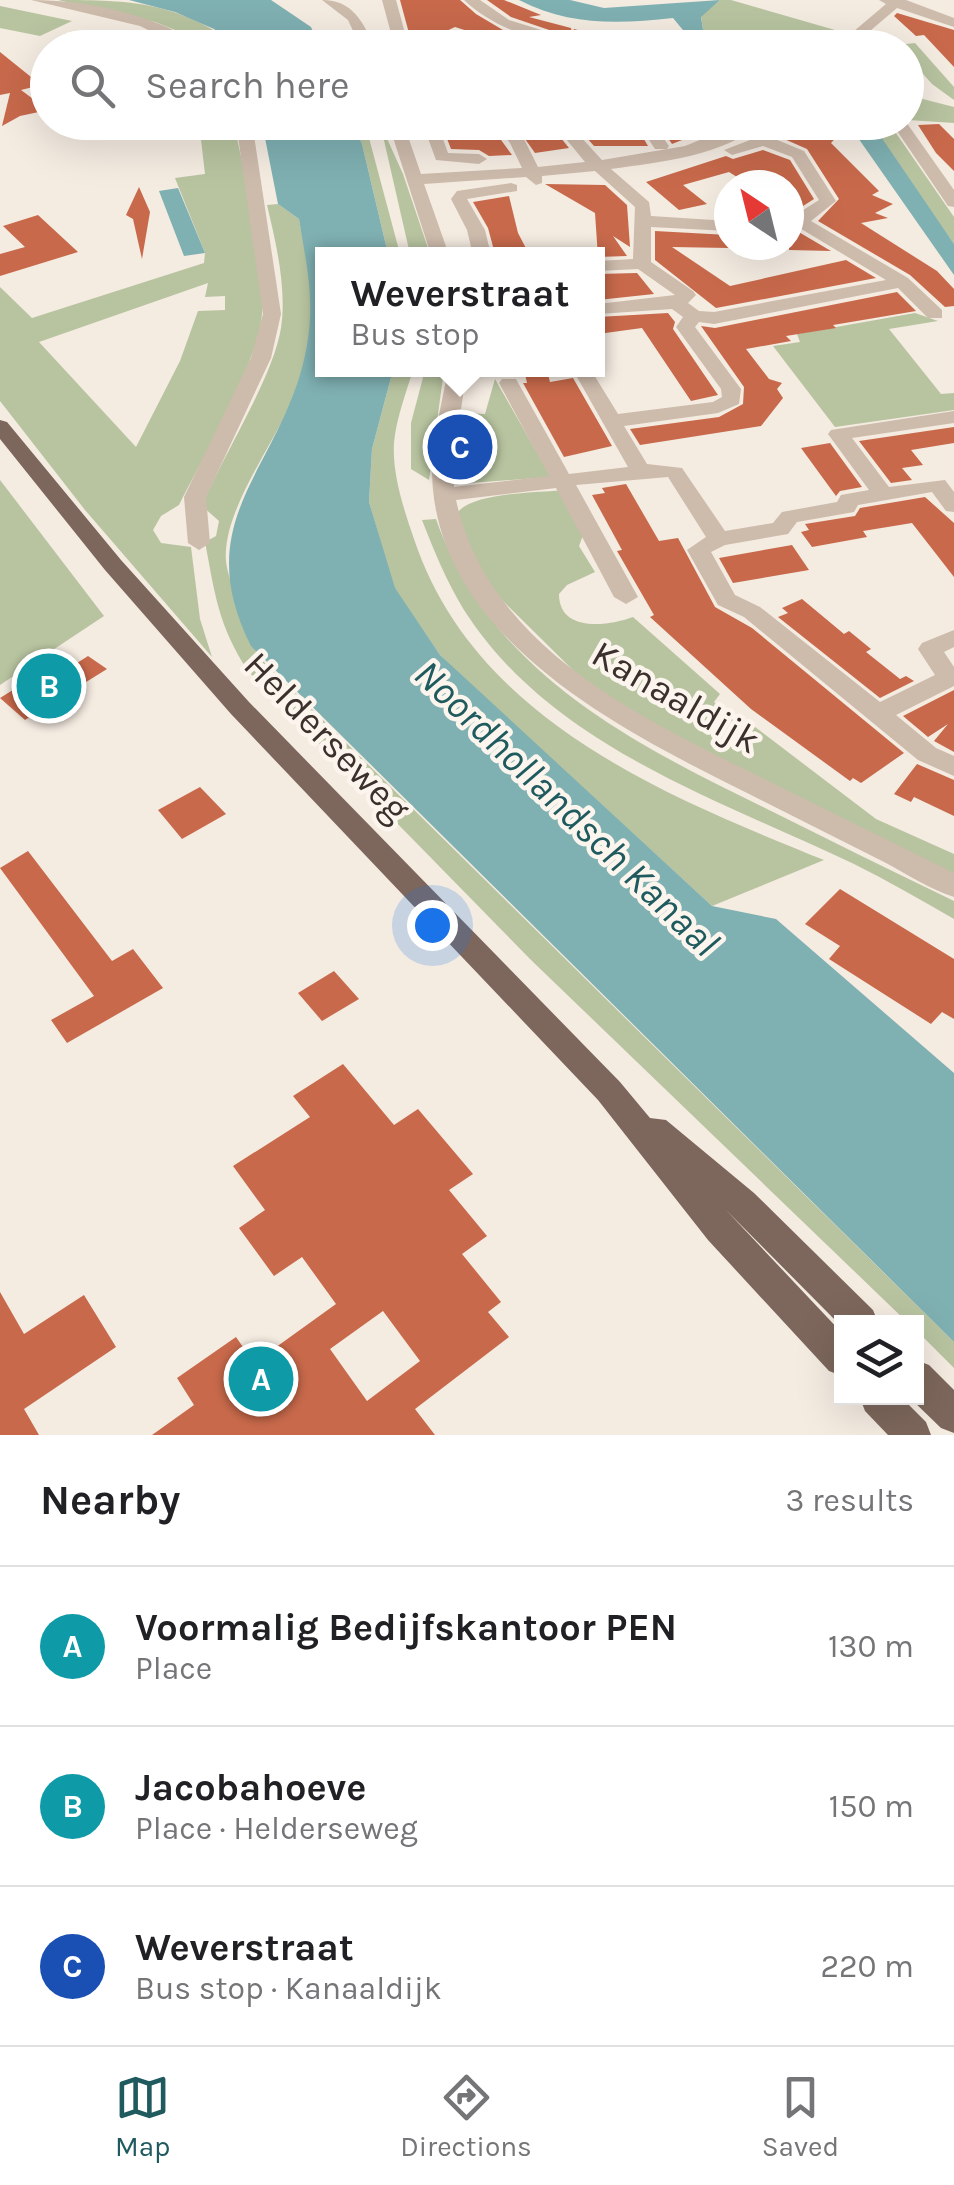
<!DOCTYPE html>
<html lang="en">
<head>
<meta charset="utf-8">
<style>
  :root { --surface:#fff; --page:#f2f2f2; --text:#202124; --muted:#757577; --line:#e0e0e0; --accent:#1f5a5e }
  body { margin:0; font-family:Karla,sans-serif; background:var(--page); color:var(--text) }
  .controls { position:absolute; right:30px; bottom:30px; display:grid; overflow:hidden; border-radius:0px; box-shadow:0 10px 40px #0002 }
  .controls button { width:90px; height:90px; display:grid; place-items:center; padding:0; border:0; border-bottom:2px solid var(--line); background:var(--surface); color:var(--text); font:50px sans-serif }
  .compass { position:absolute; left:714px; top:170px; width:90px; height:90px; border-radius:50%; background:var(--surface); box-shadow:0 10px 40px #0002; rotate:325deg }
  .you { position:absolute; left:432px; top:925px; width:35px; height:35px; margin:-25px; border:8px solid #fff; border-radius:50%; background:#1a73e8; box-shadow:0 0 0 15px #1a73e833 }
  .badge { display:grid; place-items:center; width:65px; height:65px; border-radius:50%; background:var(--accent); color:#fff; font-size:32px; font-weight:700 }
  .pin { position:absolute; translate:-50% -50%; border:5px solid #fff; box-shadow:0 2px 10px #0006 }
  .popup { position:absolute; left:315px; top:247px; width:290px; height:130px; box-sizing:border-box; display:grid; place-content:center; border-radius:0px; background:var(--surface); filter:drop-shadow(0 2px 8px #0005); font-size:32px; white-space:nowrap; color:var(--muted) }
  .popup b { font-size:38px; color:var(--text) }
  .popup::after { content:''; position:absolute; left:50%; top:100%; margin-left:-20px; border:20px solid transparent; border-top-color:var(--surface) }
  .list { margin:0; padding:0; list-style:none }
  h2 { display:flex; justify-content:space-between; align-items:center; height:130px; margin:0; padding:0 40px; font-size:42px }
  h2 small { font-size:32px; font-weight:400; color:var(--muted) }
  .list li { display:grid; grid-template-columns:65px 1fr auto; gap:30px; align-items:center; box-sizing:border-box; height:160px; padding:0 40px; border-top:2px solid var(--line) }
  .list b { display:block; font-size:38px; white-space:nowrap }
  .list p { margin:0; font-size:32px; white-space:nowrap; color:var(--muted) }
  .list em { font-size:32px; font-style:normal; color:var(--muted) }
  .icon { flex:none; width:55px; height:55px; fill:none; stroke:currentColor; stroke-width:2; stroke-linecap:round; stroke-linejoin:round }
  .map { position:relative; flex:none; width:954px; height:1435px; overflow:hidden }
  .search { position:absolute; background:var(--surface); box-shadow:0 10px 40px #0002; left:30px; right:30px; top:30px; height:110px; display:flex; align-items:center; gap:25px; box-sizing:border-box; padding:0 35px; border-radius:55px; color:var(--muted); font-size:38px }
  .sheet { height:610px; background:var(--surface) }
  nav { display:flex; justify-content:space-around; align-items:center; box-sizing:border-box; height:140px; border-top:2px solid var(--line); background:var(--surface); font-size:28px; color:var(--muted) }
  nav a { display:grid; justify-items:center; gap:5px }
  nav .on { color:var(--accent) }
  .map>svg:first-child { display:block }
  .green { fill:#b8c4a0; fill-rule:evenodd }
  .water { fill:#7fb0b2 }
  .building { fill:#c8694b; fill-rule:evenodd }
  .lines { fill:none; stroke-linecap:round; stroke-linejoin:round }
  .minor { fill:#cdbbac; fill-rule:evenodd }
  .major { fill:#7d675c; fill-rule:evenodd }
  .labels { text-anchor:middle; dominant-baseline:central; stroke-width:9; stroke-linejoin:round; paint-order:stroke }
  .street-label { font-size:38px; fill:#3b302b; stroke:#fbf5ee }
  .water-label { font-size:40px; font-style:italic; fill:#1f5a5e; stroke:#fbf5ee }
</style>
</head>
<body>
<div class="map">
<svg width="954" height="1435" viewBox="0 0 954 1435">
  <rect width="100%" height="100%" fill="#f4ebe1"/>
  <g class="green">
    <path d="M 58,0 C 133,0 177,2 240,47 L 210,47 L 198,39 L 155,22 Z"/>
    <polygon points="720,0 731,0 842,32 825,47 719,47 703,30 701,16"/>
    <polygon points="0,6 72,21 40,36 0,28"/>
    <polygon points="915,43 954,87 954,100 932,84 907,56 906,48 897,45"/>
    <polygon points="907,95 954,107 954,123 908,120"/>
    <path d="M 199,123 L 234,123 C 245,183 271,261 261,322 C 252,374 204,455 179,505 L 161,516 L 153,530 L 161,543 L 191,547 L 200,619 L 212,657 L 85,510 L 0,401 L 0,287 L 32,318 L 204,263 L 205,253 L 175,178 L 205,174 ZM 208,283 L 205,297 L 225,296 L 225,310 L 198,311 L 180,361 L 136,447 L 39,342 Z"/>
    <polygon points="353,123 365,123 400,254 388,254 362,144"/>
    <polygon points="380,123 403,174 430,254 410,254"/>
    <polygon points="869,123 889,123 954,217 954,244"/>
    <path d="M 278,204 L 299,219 C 302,239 309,259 312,279 C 316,322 305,373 286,413 C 268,452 222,515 226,561 C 228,584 254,637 263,661 L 954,1342 L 954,1368 L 917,1331 L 916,1322 L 907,1322 L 530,959 L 248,671 C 218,625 215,594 205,542 L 216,536 L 219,521 L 202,506 C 223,455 273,378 281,328 C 287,289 276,243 267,205 Z"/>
    <polygon points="915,313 938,321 889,329 941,394 954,393 954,410 835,427 773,346 800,342 797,334"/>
    <path d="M 393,370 L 413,370 C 406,393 396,419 394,443 C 392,474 404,510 414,539 C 474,719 663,795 824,860 L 712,906 L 462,677 L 440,655 L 394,588 L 369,502 L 372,449 Z"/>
    <polygon points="425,370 444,370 429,480 411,469 411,423"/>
    <polygon points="495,379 551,477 457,484 462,413 485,414"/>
    <polygon points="0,480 104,616 0,685"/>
    <path d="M 564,490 L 585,530 L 579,546 L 595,572 L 567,585 L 559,594 C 559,633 609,626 633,617 L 720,694 L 714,702 L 739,723 L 755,727 L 876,819 L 954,854 L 954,874 L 680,742 L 583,680 L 500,598 L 473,559 L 457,513 C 473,492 537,493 564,490 Z"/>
    <path d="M 436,519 C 489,670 628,741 763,807 C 827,839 890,870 954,901 L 954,919 C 921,900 888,881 854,864 C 716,798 551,746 464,610 C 447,582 434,551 422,520 Z"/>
  </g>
  <g class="water">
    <polygon points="129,0 271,0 311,27 320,47 240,47 214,29 175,12"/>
    <path d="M 519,0 L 570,0 L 604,8 L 720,0 L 701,17 L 703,30 L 719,47 L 697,47 L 673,18 C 618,24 570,26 519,0 Z"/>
    <path d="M 278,123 L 353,123 L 362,144 L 388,254 L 322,255 L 322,370 L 393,370 L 372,449 L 369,502 L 395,588 L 440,655 L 712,906 L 776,919 L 954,1073 L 954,1342 L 251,646 C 189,522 275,473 303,364 C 317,308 308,274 299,219 L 278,204 L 265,138 Z"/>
    <polygon points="833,123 869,123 877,131 954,244 954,275 856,135"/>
    <polygon points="178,188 205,253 184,256 159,191"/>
  </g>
  <g class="building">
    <polygon points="400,0 460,0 476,14 508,33 557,48 503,48 499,41 455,27 440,34 438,48 413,48"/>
    <polygon points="487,0 504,0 541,15 529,17 571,28 572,33 574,29 623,42 602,48 511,17"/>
    <polygon points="897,13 954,30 954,67 924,35 916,36 894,16"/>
    <polygon points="0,52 41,85 21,90 48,110 20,116 2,126 10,93 0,95"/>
    <polygon points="488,122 512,155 489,156 479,150 451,149 441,123"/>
    <polygon points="513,122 548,122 569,148 535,153"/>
    <polygon points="573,122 634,122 648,146 594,146"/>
    <polygon points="657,122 727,122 672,144"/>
    <polygon points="797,122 841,132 831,143 879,191 872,195 893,204 875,213 888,218 861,223 937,271 954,289 954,306 945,307 910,275 818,221 839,199 807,149 782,138"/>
    <polygon points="939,124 954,139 954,171 936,153 918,125"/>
    <polygon points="763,150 790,160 814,199 789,215 789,185 761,184 754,171 737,177 729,172 683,185 707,204 679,210 646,182 726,156 733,159"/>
    <polygon points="545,184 605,185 627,205 630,247 613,236 627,256 598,257 595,213"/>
    <polygon points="139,187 150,212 142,259 133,219 126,215"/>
    <polygon points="509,196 518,233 529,254 495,254 488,228 473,202"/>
    <polygon points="38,215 78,252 0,276 0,254 25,247 3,226"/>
    <polygon points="655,231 728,235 729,248 672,247 730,286 846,260 876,278 716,308 655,260"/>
    <polygon points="797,231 831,251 789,250 789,232"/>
    <polygon points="637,273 654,294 598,300 598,274"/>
    <polygon points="897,292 916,311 833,325 836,328 786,336 791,341 746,349 769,379 782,383 777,389 783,398 761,426 640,445 630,429 719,417 743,404 744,387 701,326 715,328"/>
    <polygon points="668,313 675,322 673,329 718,395 691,401 642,328 598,334 598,317"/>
    <polygon points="524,370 547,370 550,382 573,378 612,446 564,457 523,383 527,383"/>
    <polygon points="954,427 954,443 911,450 923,465 902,468 912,480 891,483 859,441"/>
    <polygon points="830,443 862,487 840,491 836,496 801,448"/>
    <polygon points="626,484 659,541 678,538 715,607 752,628 904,753 861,783 853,778 850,781 751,709 650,617 654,615 617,551 622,550 592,495 605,493 602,488"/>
    <polygon points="925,497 954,523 954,577 912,523 863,531 867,537 812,547 801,532 809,530 805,524 855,516 860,508"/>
    <polygon points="792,545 809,570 733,583 719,558"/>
    <polygon points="802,599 844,634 849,631 871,649 866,652 900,679 906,676 914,681 880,698 778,617 788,613 782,608"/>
    <polygon points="88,656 107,669 25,720 0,698 53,665 63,672"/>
    <polygon points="954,690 954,752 934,741 948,724 928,737 903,716"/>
    <polygon points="917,764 954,780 954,816 914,797 911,802 894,794"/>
    <polygon points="200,787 226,814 182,839 158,810"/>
    <polygon points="28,851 112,961 133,949 163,988 67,1043 51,1020 94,996 0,868"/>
    <polygon points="840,889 954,959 954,1019 942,1012 931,1024 829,959 840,946 805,924"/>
    <polygon points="334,971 359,999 322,1021 298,993"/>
    <path d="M 343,1064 L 394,1125 L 418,1109 L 473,1174 L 449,1190 L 487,1236 L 462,1254 L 501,1302 L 488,1312 L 509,1337 L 415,1409 L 435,1435 L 152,1435 L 194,1405 L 177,1378 L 236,1337 L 254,1363 L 336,1304 L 302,1257 L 274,1276 L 239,1228 L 265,1210 L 233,1166 L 310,1117 L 293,1096 ZM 383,1311 L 420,1361 L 367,1401 L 330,1349 Z"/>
    <polygon points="0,1292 24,1334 84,1295 116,1347 24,1409 39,1435 0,1435"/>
  </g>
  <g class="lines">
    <g class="minor">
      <path d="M 31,0 C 86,0 159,15 204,48 L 185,48 L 140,26 Z"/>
      <path d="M 322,0 C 353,0 363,22 375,48 L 361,48 L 348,20 Z"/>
      <polygon points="382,0 396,0 409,48 395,48"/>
      <path d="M 464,0 L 480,0 L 509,20 L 599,48 C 553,48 498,32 464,0 Z"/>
      <polygon points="879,0 906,0 954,18 954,27 897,8 850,48 834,48 886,4"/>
      <polygon points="454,31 498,45 500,48 478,48 456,40 456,48 442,48 442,37"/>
      <polygon points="617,44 633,48 610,48"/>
      <polygon points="236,122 252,122 281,314 271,358 206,497 210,543 199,550 188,543 184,497 251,358 263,314"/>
      <path d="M 388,122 L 403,122 L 421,174 L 522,168 L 510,143 L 492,122 L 508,122 L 525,141 L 538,167 L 585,162 L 552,122 L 567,122 L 602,160 L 685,146 L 744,122 L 763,122 C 724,156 661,162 611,169 L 649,202 L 651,216 L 729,221 L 729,231 L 651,227 L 651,262 L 693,291 L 696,295 L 688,303 L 699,311 L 714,312 L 886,280 L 798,227 L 789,229 L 789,219 L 819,200 L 792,157 L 763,146 L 732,155 L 724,150 L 750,140 L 750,134 L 763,134 L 776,122 L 793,122 L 775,139 L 804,151 L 836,201 L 811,221 L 908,278 L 942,310 L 942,318 L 928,318 L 898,288 L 714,324 L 699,322 L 695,327 L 741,389 L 739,404 L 718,413 L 624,426 L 647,464 L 682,468 L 725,531 L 773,523 L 782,512 L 837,502 L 841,495 L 869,490 L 828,434 L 831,430 L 954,411 L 954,423 L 852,438 L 889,487 L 945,480 L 954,492 L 954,512 L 946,511 L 932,492 L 858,505 L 854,512 L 797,522 L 788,534 L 725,545 L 711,552 L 735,595 L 760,607 L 880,702 L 935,675 L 918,649 L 922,643 L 954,630 L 954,647 L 944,652 L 954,667 L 954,686 L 896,715 L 936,748 L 954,756 L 954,776 L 918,760 L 744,617 L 718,605 L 687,550 L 706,537 L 668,477 L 576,485 L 638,597 L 626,604 L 614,597 L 556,488 L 456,500 C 488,647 639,717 762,778 C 826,810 890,841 954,873 L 954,897 C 930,889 908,875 886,863 C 845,842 804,822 763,801 C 637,738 449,650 433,490 C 429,450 441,408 448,370 L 467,370 L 454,455 L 454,487 L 549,476 L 499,383 L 502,379 L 516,379 L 569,474 L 628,467 L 573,370 L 591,370 L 618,414 L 713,402 L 722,397 L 721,389 L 676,327 L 683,317 L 672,309 L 598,314 L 598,304 L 675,295 L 638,269 L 598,271 L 598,261 L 633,259 L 635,207 L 595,171 L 542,176 L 542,183 L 536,185 L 526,177 L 424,184 L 449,255 L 431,255 Z"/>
      <polygon points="422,122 437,122 448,153 479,154 487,159 479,164 436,160"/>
      <polygon points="637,122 652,122 669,146 667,149 655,149"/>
      <polygon points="891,122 906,122 954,190 954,207 948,206"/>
      <polygon points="511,183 517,185 517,191 467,199 485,230 491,255 473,255 467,230 451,199 457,191"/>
    </g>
    <g class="major">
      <polygon points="0,420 7,422 121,560 249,702 620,1082 650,1118 666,1120 754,1193 873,1310 878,1322 842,1322 842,1327 726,1210 842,1333 842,1376 829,1371 708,1240 598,1100 231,714 105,570 0,439"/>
      <polygon points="916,1360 929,1365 954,1390 954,1433 941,1428 910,1398 916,1398"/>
      <polygon points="860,1398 902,1398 926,1422 931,1435 888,1435 865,1411"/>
    </g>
  </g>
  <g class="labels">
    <g class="street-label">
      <text transform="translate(676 697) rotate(30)">Kanaaldijk</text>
      <text transform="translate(327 737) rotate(46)">Helderseweg</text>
    </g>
    <g class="water-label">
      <text transform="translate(567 808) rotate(44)">Noordhollandsch Kanaal</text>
    </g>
  </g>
</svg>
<div class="controls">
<button><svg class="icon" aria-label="layers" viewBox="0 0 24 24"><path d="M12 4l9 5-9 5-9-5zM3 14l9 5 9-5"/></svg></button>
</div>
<svg class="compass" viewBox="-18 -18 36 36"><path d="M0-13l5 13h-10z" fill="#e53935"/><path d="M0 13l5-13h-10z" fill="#757577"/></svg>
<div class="you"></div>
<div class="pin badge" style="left:261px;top:1379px;background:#0f9aa8">A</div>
<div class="pin badge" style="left:49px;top:686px;background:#0f9aa8">B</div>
<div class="pin badge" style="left:460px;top:447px;background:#1a4fb4">C</div>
<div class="popup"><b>Weverstraat</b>Bus stop</div>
<div class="search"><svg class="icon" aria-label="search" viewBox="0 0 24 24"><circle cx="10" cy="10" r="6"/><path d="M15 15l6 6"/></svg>Search here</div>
</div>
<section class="sheet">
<h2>Nearby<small>3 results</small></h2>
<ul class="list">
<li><span class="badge" style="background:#0f9aa8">A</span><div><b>Voormalig Bedijfskantoor PEN</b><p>Place</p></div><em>130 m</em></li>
<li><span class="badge" style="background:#0f9aa8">B</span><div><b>Jacobahoeve</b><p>Place · Helderseweg</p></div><em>150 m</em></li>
<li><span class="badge" style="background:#1a4fb4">C</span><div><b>Weverstraat</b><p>Bus stop · Kanaaldijk</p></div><em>220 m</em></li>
</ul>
</section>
<nav>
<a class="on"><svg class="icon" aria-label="map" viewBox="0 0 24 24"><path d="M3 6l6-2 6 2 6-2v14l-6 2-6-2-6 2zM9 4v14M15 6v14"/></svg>Map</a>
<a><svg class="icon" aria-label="directions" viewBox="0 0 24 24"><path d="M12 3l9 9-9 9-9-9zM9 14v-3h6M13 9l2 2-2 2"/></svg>Directions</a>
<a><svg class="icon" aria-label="saved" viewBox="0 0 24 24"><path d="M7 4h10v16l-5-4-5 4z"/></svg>Saved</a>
</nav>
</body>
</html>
